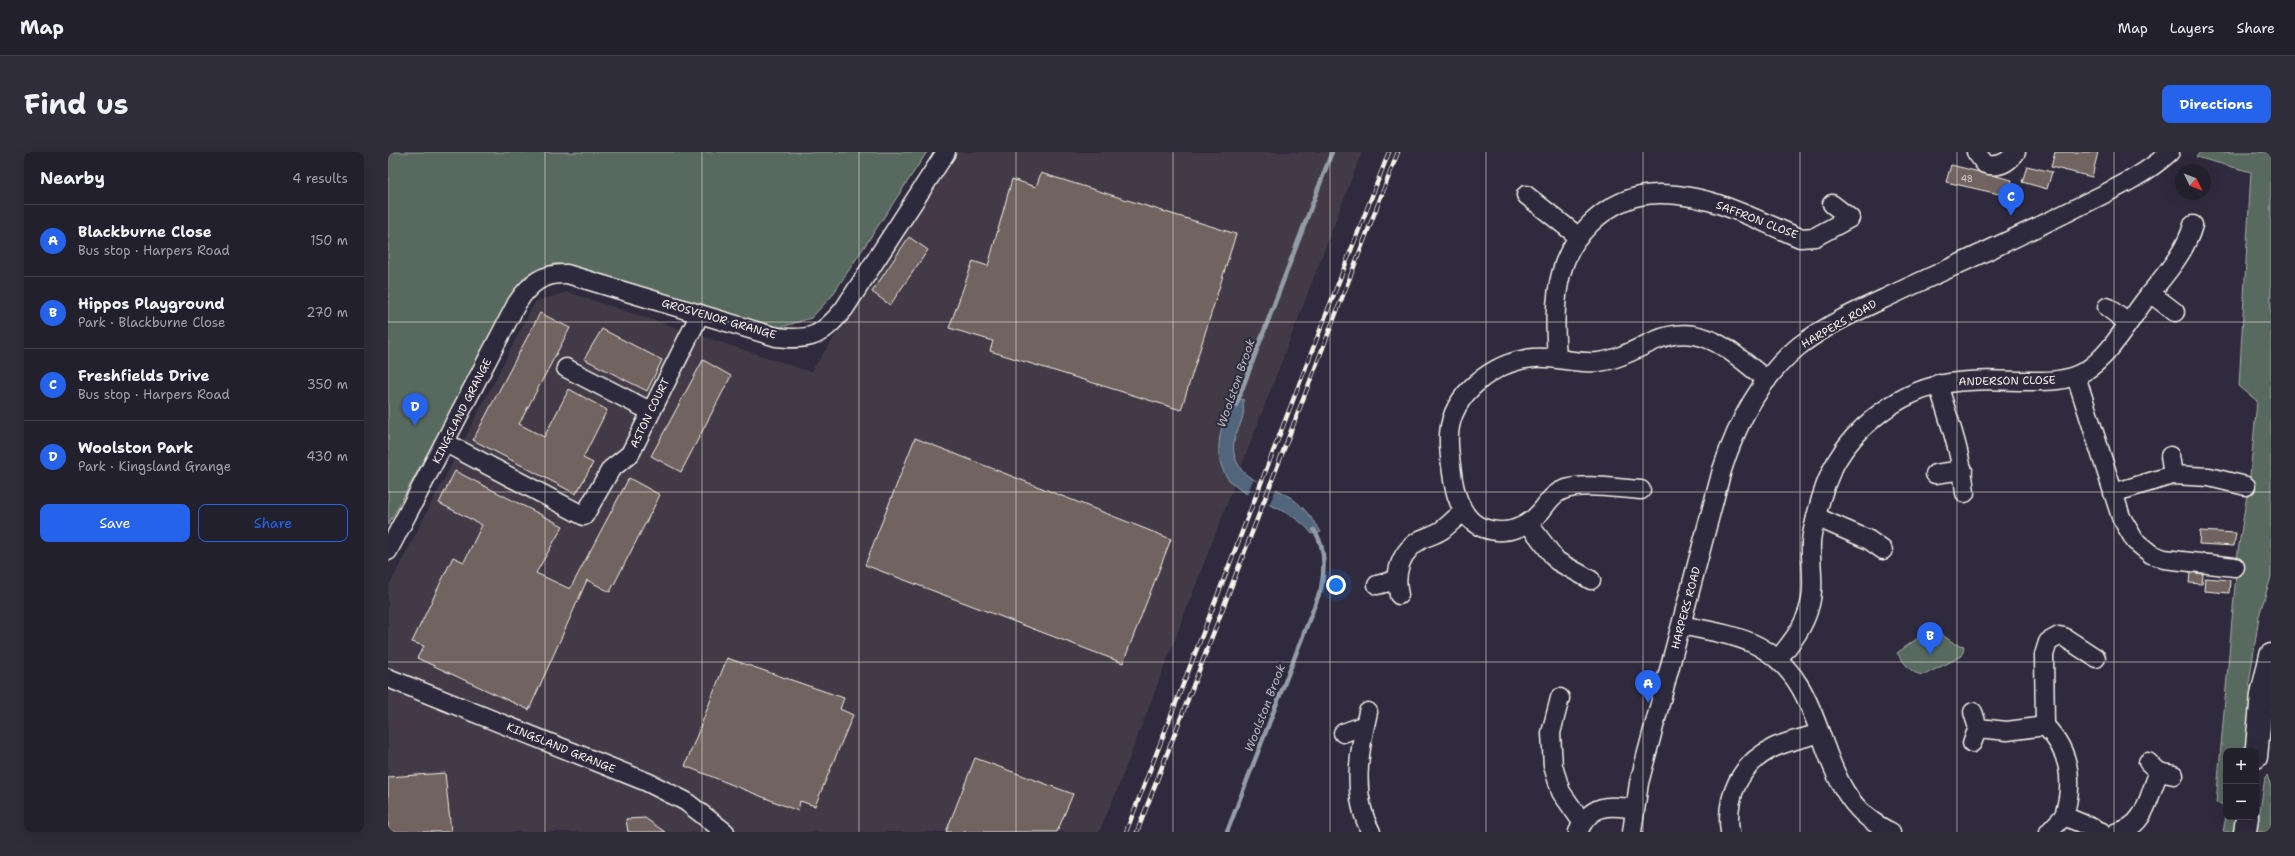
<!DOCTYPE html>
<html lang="en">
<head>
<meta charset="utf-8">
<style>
  :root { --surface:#23202e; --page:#2f2d3a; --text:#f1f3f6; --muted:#a3a3aa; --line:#403e4a; --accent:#2563eb }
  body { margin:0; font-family:"Shantell Sans",sans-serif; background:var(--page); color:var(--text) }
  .controls { position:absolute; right:12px; bottom:12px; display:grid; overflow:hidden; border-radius:8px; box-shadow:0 4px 16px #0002 }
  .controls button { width:36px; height:36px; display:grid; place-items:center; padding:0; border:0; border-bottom:1px solid var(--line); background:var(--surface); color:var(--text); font:20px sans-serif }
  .compass { position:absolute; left:1787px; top:12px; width:36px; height:36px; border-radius:50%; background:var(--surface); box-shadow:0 4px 16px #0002; rotate:133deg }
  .you { position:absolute; left:948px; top:433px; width:14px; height:14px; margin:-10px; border:3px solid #fff; border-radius:50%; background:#1a73e8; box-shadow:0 0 0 6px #1a73e833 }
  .badge { display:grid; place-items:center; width:26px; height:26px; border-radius:50%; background:var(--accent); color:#fff; font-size:13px; font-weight:700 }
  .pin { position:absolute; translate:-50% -33px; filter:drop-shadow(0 1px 2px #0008) }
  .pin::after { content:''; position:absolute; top:21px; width:14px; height:12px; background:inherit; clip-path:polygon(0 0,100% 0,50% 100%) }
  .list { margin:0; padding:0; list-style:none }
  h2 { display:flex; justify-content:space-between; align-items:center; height:52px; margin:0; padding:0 16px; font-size:17px }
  h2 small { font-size:13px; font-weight:400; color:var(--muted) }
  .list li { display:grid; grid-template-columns:26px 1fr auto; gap:12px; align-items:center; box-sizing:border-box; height:72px; padding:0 16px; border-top:1px solid var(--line) }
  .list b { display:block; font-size:15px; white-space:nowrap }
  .list p { margin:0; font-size:13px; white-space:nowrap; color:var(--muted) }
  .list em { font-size:13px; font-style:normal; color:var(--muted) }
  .actions { display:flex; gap:8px; padding:12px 16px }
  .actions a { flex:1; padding:9px 0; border:1px solid var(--accent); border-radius:8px; text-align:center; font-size:14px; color:var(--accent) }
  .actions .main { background:var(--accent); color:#fff }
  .map { position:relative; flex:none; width:1883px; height:680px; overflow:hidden; border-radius:8px }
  header { display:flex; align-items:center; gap:24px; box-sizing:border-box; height:56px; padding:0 20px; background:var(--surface); border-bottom:1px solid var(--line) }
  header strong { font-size:19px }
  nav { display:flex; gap:22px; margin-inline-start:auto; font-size:14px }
  .intro { display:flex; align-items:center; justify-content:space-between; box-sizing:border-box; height:96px; padding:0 24px }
  h1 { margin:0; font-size:28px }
  .button { padding:10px 18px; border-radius:8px; background:var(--accent); color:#fff; font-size:14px; font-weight:700 }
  main { display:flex; gap:24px; padding:0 24px }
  aside { flex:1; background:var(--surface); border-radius:8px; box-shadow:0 4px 16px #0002 }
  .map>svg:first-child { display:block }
  .built { fill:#433b47 }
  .green { fill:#586960; stroke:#a6ada4 }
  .water { fill:#51657c; stroke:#929da7 }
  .pier { fill:#2f2a3d }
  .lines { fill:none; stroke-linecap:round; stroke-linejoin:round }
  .stream { stroke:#929da7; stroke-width:4.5 }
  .building { fill:#71645f; stroke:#f4f1e8 }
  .minor-casing { stroke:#f4f1e8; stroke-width:21 }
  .major-casing { stroke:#f4f1e8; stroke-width:25 }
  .minor { stroke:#2f2a3d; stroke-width:18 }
  .major { stroke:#2f2a3d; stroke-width:22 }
  .rail-casing { stroke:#f4f1e8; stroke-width:4.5 }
  .rail { stroke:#2f2a3d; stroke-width:3; stroke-dasharray:9; stroke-linecap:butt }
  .grid { fill:none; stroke:#f4f1e8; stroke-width:1; stroke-opacity:0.55 }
  .labels { text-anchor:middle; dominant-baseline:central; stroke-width:4; stroke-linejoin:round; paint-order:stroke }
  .number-label { font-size:9px; fill:#d3cec6 }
  .street-label { font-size:11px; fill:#f4f1e8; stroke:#2f2a3d }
  .water-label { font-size:12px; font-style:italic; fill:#b3b9bd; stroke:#2f2a3d }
</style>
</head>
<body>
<header>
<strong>Map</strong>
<nav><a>Map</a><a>Layers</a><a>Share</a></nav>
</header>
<div class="intro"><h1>Find us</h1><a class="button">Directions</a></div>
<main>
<aside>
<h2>Nearby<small>4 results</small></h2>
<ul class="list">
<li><span class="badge">A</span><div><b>Blackburne Close</b><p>Bus stop · Harpers Road</p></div><em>150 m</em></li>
<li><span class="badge">B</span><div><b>Hippos Playground</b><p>Park · Blackburne Close</p></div><em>270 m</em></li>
<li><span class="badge">C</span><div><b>Freshfields Drive</b><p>Bus stop · Harpers Road</p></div><em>350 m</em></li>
<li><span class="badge">D</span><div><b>Woolston Park</b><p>Park · Kingsland Grange</p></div><em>430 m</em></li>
</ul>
<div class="actions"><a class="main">Save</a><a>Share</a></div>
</aside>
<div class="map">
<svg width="1883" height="680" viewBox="0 0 1883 680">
  <rect width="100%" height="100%" fill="#2f2a3d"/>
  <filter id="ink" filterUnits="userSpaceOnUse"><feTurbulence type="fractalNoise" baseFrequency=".025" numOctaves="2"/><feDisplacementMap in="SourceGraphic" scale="8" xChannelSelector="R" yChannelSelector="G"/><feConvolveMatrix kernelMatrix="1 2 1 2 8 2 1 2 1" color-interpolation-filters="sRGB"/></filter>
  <g filter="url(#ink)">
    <polygon class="built" points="569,0 974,0 729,638 711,680 0,680 0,436 147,150 179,140 423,220"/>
    <g class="green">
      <polygon points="0,0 539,0 443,145 423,166 394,175 364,170 168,111 137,124 0,373"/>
      <polygon points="1812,0 1883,0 1883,425 1871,464 1861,532 1868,548 1863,599 1838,599 1838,653 1828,651 1850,399 1862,324 1869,249 1851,234 1863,20 1808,5"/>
      <path d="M 1553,482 L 1567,492 L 1576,494 L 1574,504 L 1538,522 C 1524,525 1517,511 1509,501 L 1530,486 L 1543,486 Z"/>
      <polygon points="1879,623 1883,635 1883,680 1869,680 1877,625"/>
      <polygon points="1838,664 1851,665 1848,680 1835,680"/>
    </g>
    <path class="water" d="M 855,247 C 855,252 856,258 855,263 C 853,276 843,285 846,301 C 851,326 870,329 890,338 C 909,347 923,363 933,380 L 924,382 C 895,343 828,353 831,293 C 832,277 837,262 847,248 Z"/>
    <polygon class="pier" points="865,328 889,335 881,353 858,345"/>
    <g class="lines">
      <g class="stream">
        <polyline points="848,253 944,0"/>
        <path d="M 839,680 L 933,437 C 937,417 938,395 926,378"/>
      </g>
    </g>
    <g class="building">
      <polygon points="1667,0 1710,0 1704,25 1663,15"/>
      <polygon points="1563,13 1624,28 1620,44 1558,30"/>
      <polygon points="1639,14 1664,20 1659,37 1634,30"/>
      <polygon points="653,21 848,82 793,258 602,199 605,189 561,176 585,109 600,114 624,27 648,35"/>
      <polygon points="521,85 540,98 502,153 484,140"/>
      <polygon points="152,161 182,176 131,272 156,285 181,237 219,258 195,306 205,311 188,342 85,288"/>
      <polygon points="214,177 274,208 259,239 196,207"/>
      <polygon points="315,208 343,224 293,320 263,304"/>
      <polygon points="527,286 783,387 735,511 477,413"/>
      <polygon points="67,319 175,374 148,421 182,437 241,326 272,343 222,440 199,428 141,558 29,506 36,494 24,490 65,405 76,410 94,373 51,351"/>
      <polygon points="1812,379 1848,381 1846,394 1811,392"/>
      <polygon points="1802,420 1815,422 1814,432 1801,431"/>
      <polygon points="1817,426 1842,428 1841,441 1816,439"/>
      <polygon points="339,506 456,546 452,557 465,563 427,654 412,649 410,659 297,614"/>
      <polygon points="587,606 685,642 669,680 558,680"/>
      <polygon points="57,621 63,680 0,680 0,625"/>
      <polygon points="257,666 277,680 240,680 238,667"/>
    </g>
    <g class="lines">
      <defs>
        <g id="minor">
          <path d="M 1588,0 L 1597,12 C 1610,16 1620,11 1628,0"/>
          <polyline points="1138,43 1191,85"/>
          <polyline points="1762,141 1787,160"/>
          <polyline points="1719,155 1740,171"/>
          <path d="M 1169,206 C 1167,178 1166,149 1173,122 C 1182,85 1215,52 1252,44 C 1273,39 1304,44 1324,50 C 1354,59 1383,74 1412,86 L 1427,85 L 1462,66 L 1444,52"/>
          <polyline points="178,216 262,259"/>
          <polyline points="1688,224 1733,365 1747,389 1763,402 1776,407 1847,415"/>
          <path d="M 1550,232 C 1561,269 1574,303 1577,341"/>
          <polyline points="58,291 196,364 223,317 242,302 312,162"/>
          <polyline points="1782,304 1785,323"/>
          <polyline points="1547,322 1575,318"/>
          <path d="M 1253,338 C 1231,337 1195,330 1175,338 C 1165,342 1160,350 1154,358 C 1139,376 1118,384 1095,376 C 1076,369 1068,346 1065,328 C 1063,313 1060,297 1061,282 C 1064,241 1106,210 1145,206 C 1167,204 1188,212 1210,210 C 1229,208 1248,197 1266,189 C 1314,168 1343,200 1379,228"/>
          <polyline points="1725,341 1785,323 1821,325 1858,334"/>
          <polyline points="1428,365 1481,388 1495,398"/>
          <polyline points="1140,371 1169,409 1203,428"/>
          <path d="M 0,399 L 129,151 C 142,131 155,121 179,122 L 388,185 C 424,189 433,184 456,157 L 558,0"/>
          <polyline points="989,433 1008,428"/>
          <path d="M 1011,443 C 1006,421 1012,399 1034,387 C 1041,384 1048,382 1054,378 C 1062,372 1068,365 1076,360"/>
          <path d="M 1294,473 C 1318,479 1348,482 1370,494 C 1449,536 1420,643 1503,680"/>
          <path d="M 1390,507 C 1404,490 1417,474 1422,452 C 1427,433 1422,411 1423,391 C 1423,382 1427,371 1429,361 C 1439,320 1454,292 1487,265 C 1534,227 1574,227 1631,229 C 1654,229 1677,231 1697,219 C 1721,204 1737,175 1754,152 C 1772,128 1797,103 1805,73"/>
          <polyline points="0,526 259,630 297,649 337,680"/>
          <polyline points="1172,546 1163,581 1165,614 1173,640 1194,670"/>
          <path d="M 980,560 C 971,598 963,644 983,680"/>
          <polyline points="1657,574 1656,503 1660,490 1671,484 1676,485 1708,506"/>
          <path d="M 1590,576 L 1619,579 L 1657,574 C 1683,600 1686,630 1676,664"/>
          <polyline points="955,581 977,573"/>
          <polyline points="1584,591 1590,576 1585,560"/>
          <polyline points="1760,610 1771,620 1786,623"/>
          <path d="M 1190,680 C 1202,653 1219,652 1246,657"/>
          <path d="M 1244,680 L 1251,631 L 1334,318 C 1349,271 1372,226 1411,194 C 1439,172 1474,157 1506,142 C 1568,113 1631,85 1692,54 C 1724,38 1756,24 1782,0"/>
          <path d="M 1342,680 C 1337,645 1352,612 1385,596 C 1399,589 1417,586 1432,581"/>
          <polyline points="1661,680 1676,664 1714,680"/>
          <path d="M 1729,680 C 1759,674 1760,643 1771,620"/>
        </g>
        <g id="major">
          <polyline points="1868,605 1874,542 1883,503"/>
          <polyline points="1857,680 1859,665"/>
        </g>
      </defs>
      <use href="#minor" class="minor-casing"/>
      <use href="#major" class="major-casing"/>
      <use href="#minor" class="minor"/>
      <use href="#major" class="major"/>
      <defs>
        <g id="rail">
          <polyline points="738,680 1001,0"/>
          <polyline points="749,680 1010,0"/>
        </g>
      </defs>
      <use href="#rail" class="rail-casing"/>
      <use href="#rail" class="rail"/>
    </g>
  </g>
  <path class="grid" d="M 157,0 L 157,680M 314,0 L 314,680M 471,0 L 471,680M 628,0 L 628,680M 785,0 L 785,680M 942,0 L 942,680M 1098,0 L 1098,680M 1255,0 L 1255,680M 1412,0 L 1412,680M 1569,0 L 1569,680M 1726,0 L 1726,680M 0,170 L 1883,170M 0,340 L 1883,340M 0,510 L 1883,510"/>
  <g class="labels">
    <g class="number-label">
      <text x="1579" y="27">48</text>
    </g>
    <g class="street-label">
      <text transform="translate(1369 68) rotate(21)">SAFFRON CLOSE</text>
      <text transform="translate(331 167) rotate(16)">GROSVENOR GRANGE</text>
      <text transform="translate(1451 172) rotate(-30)">HARPERS ROAD</text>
      <text transform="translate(1619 229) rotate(-1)">ANDERSON CLOSE</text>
      <text transform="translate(74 259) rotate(-63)">KINGSLAND GRANGE</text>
      <text transform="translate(262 261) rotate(-64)">ASTON COURT</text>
      <text transform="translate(1298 456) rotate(-75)">HARPERS ROAD</text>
      <text transform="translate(173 596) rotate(22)">KINGSLAND GRANGE</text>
    </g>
    <g class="water-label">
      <text transform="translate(848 231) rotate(-71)">Woolston Brook</text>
      <text transform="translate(877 556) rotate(-69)">Woolston Brook</text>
    </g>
  </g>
</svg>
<div class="controls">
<button>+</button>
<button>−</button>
</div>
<svg class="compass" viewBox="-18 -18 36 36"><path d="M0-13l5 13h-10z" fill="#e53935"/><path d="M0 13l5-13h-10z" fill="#a3a3aa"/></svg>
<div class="you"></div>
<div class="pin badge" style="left:1260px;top:551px">A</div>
<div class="pin badge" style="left:1542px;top:503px">B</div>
<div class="pin badge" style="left:1623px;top:64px">C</div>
<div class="pin badge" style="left:27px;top:274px">D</div>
</div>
</main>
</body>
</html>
